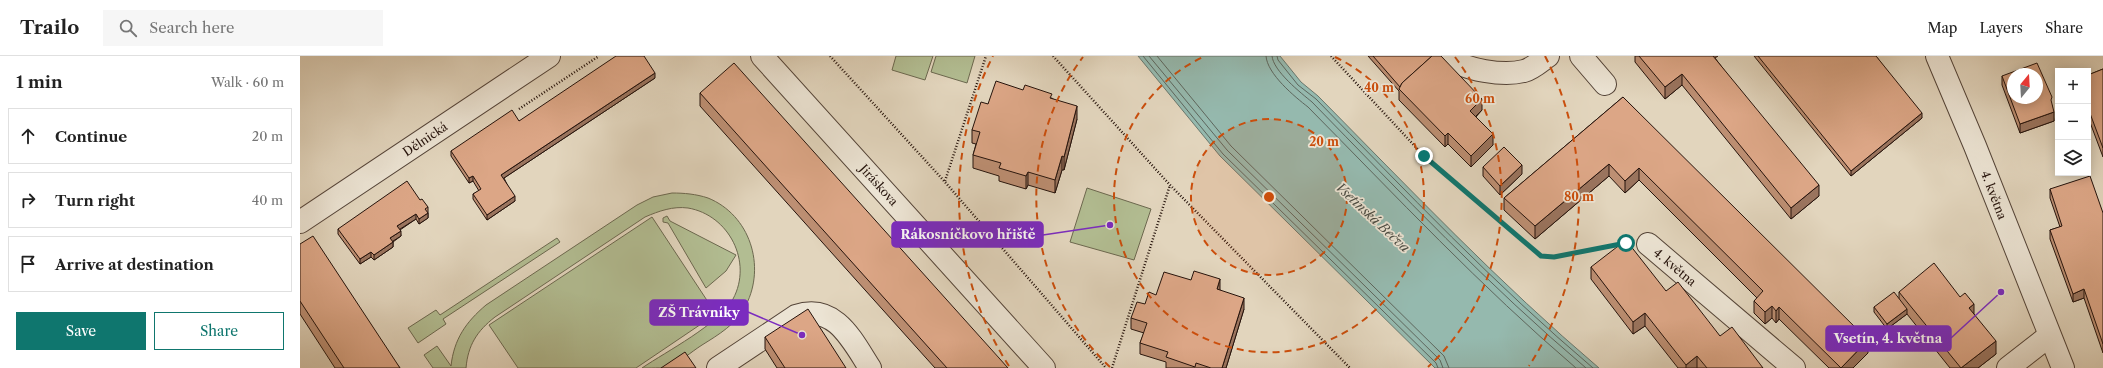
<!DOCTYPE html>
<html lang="en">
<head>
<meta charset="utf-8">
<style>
  :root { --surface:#fff; --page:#f6f6f6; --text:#222; --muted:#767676; --line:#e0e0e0; --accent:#0f766e }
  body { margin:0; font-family:"Libre Caslon Text",serif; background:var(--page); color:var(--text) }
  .controls { position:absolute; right:12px; top:12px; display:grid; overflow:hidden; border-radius:0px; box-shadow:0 2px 10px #0003 }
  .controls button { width:36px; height:36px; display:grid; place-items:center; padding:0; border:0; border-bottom:1px solid var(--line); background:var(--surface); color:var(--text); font:20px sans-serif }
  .compass { position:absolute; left:1707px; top:12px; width:36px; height:36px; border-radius:50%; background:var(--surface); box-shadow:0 2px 10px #0003; rotate:18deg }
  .stop { position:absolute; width:12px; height:12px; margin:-9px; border:3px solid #0f766e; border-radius:50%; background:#fff }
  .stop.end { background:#0f766e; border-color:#fff; box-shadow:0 1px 4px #0008 }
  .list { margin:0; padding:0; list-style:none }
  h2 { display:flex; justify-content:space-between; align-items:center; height:52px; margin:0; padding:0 16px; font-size:17px }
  h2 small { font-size:13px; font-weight:400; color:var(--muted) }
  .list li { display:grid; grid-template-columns:26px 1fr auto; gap:12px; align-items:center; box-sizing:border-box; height:56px; margin:0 8px 8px; padding:0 8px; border:1px solid var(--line); border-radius:0px }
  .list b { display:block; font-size:15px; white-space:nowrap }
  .list em { font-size:13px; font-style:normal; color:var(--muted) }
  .actions { display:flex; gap:8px; padding:12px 16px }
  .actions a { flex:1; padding:9px 0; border:1px solid var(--accent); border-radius:0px; text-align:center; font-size:14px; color:var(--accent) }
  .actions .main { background:var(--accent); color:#fff }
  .icon { flex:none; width:22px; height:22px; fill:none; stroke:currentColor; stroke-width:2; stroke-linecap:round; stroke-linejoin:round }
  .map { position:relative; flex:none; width:1803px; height:312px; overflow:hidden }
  header { display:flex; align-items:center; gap:24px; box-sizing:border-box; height:56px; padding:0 20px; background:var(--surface); border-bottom:1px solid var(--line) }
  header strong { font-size:19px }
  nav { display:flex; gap:22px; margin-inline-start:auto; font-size:14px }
  .search { width:280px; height:36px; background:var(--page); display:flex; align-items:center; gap:10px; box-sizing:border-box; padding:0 14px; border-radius:0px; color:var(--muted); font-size:15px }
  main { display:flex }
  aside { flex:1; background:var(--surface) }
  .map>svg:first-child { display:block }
  .green { fill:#b2bd92; stroke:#6c684f }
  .water { fill:#95b9ae; stroke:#68776d }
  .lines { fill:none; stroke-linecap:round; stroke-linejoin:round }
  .shore { stroke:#5d665d; stroke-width:1 }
  .minor-casing { stroke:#544438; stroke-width:24 }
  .path { stroke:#25130c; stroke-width:2.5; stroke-dasharray:1 2; stroke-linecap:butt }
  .minor { stroke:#ece4d4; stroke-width:22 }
  .wall { fill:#bd8f73; stroke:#25130c }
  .shaded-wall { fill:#9a745e; stroke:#25130c }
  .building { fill:#dca686; stroke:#25130c; fill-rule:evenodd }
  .route { stroke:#0f766e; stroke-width:5 }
  .ring { fill:none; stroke:#cb4e0c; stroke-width:2; stroke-dasharray:7 5 }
  .labels { text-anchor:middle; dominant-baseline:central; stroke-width:3.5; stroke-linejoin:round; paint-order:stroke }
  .street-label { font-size:12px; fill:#25130c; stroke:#ece4d4 }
  .water-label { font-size:13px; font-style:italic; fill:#4c4d45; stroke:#ece4d4 }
  .centre { fill:#cb4e0c; stroke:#ece4d4; stroke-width:2 }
  .ring-label { font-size:12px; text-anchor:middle; font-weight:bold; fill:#cb4e0c; stroke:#ece4d4; stroke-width:3.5; stroke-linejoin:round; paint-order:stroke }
  .leader { fill:none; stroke:#7b2cbf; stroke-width:1.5 }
  .callout-dot { fill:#7b2cbf; stroke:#ece4d4; stroke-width:1.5 }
  .callout { fill:#7b2cbf; stroke:#7b2cbf; stroke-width:1.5 }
  .callout-label { font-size:13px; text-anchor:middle; font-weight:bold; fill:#fff }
</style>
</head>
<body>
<header>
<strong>Trailo</strong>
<div class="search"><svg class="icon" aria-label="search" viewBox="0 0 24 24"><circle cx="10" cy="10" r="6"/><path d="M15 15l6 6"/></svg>Search here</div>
<nav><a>Map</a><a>Layers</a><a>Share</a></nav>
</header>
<main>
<aside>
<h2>1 min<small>Walk · 60 m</small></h2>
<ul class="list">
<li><svg class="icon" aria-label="ahead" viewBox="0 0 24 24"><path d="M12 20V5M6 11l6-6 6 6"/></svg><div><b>Continue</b></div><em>20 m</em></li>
<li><svg class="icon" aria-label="right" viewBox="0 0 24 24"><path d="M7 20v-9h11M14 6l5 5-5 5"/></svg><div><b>Turn right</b></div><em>40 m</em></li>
<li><svg class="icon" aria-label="arrive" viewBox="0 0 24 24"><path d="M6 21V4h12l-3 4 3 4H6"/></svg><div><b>Arrive at destination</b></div></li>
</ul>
<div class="actions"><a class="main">Save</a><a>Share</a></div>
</aside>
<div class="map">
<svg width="1803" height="312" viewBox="0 0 1803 312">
  <rect width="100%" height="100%" fill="#e2d5bd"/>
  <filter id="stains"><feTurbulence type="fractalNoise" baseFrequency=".005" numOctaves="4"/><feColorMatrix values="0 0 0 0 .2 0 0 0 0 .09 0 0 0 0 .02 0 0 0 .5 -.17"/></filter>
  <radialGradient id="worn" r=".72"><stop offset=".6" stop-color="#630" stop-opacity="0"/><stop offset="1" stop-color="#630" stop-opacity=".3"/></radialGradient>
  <g class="green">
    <polygon points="596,0 633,0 625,24 592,14"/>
    <polygon points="636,0 675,0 667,27 631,16"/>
    <polygon points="787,132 851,153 834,204 770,186"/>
    <path d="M 372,137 C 384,137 396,138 408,142 C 450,159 466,210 446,249 C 437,268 418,279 402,289 C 391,296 380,306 369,311 C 362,312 349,312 342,312 C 367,295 418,269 433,243 C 453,206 429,159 388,152 C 373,150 359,155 345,161 L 195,261 C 177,275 168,289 166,312 L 133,312 L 124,299 L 137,290 L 151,310 C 154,283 166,266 186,249 L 337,149 L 353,141 Z"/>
    <polygon points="367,160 370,165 436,199 426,215 406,232 368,167 363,166 363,162"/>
    <polygon points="352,161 416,258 336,312 218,312 189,269"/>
    <polygon points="257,182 260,186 143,263 146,268 118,287 108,272 136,254 140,259"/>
  </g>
  <path class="water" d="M 838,0 L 980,0 L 1001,26 L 1018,40 C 1110,133 1200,228 1299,312 L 1135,312 L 920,100 Z"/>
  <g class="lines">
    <g class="shore">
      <polyline points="843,0 923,98 1136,307 1138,312"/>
      <polyline points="849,0 927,94 1140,304 1143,312"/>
      <polyline points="857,0 931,90 1144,300 1149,312"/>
      <path d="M 966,0 C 967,18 995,41 1008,51 C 1096,140 1181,231 1276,312"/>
      <path d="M 972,0 C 973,15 1001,37 1012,46 C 1101,137 1189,230 1286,312"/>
      <path d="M 977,0 L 978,4 L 998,29 L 1016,43 C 1106,135 1195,229 1293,312"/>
    </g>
    <defs>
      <g id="minor">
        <polyline points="462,0 744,312"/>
        <path d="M 1149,0 C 1163,15 1205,20 1224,15 C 1232,13 1241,5 1248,0"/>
        <polyline points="1281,0 1305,28"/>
        <polyline points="1637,0 1675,90 1763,312"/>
        <polyline points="0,166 249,0"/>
        <polyline points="1348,188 1494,312"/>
        <path d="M 418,312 L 496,260 C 535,247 552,284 570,312"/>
        <polyline points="1708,312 1749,280"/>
      </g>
    </defs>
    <use href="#minor" class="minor-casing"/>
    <g class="path">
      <polyline points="530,0 645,126 806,312"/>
      <polyline points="753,0 870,129 1050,312"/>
      <polyline points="1031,0 1124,100 1241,200 1254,201 1323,188"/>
      <polyline points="219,53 299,0"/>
      <polyline points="645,125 686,0"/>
      <polyline points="812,312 870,129"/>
    </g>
    <use href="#minor" class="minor"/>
  </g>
  <g class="wall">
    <polygon points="1068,0 1141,0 1182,54 1176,61 1193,89 1171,111 1148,88 1145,91 1099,44 1099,35"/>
    <polygon points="1335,0 1418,0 1415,2 1519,140 1491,163 1382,29 1365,43 1335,6"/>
    <polygon points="1454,0 1576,0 1622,62 1551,120"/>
    <polygon points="1803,13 1803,101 1788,61 1788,19"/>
    <polygon points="1702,20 1752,49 1754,65 1720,77 1702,29"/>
    <polygon points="355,22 204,122 215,145 187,164 173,143 173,138 179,135 173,125 169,127 151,100 151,95 219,65"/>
    <polygon points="400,37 708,312 635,312 400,50"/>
    <polygon points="1323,41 1568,297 1553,312 1529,312 1479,263 1476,267 1472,262 1465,268 1454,257 1454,245 1457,242 1339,124 1325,137 1309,120 1235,183 1204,154 1204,142"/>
    <polygon points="752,42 777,63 764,114 762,114 755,137 728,129 726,133 699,125 699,120 673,112 673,99 676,88 672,87 672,74 688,48"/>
    <polygon points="1183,111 1222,118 1200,139 1183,120"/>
    <polygon points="1750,133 1803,157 1803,297 1784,242 1773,246 1750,183 1750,174 1760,171 1750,142"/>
    <polygon points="120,144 128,151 128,162 119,168 116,163 100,174 101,180 93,186 93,191 74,204 71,201 60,208 38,178 38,173"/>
    <polygon points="0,188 100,312 35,312 0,258"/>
    <polygon points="1291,211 1366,235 1420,280 1463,312 1378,312 1345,270 1333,278 1291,223"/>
    <polygon points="920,234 944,253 926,312 866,312 866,306 840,298 840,287 844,277 831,273 831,262 856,239"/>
    <polygon points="1599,236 1674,258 1696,298 1678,312 1650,312 1607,258 1587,273 1574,256 1574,251 1599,243"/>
    <polygon points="465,281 546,312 477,312 465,293"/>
  </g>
  <g class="shaded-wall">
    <polygon points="355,17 355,22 201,124 201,119"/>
    <polygon points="1382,18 1382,29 1365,43 1365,31"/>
    <polygon points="1182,43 1182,54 1170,66 1170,55"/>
    <polygon points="777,50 777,63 764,114 764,101"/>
    <polygon points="1754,56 1754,65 1720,77 1720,68"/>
    <polygon points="1622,57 1622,62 1551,120 1551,115"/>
    <polygon points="1148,77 1148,88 1145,91 1145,80"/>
    <polygon points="1193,78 1193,89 1171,111 1171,100"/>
    <polygon points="762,100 762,114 755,137 755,124"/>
    <polygon points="1309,108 1309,120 1235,183 1235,170"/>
    <polygon points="1222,109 1222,118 1200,139 1200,130"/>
    <polygon points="1339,112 1339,124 1325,137 1325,125"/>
    <polygon points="728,116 728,129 726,133 726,120"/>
    <polygon points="173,120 173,125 169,127 169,122"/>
    <polygon points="1519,129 1519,140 1491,163 1491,152"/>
    <polygon points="215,140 215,145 187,164 187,159"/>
    <polygon points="128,157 128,162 119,168 119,163"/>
    <polygon points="116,158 116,163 97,175 97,170"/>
    <polygon points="101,175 101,180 90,187 90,182"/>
    <polygon points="93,186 93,191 74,204 74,199"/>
    <polygon points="71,196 71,201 60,208 60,203"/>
    <polygon points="920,223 920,235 917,233"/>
    <polygon points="1784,233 1784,242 1773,246 1773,238"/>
    <polygon points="944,242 944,253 926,312 922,312"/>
    <polygon points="1674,248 1674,261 1669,252"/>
    <polygon points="1472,250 1472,262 1465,268 1465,256"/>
    <polygon points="1479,251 1479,263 1476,267 1476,255"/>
    <polygon points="1607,253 1607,258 1587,273 1587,268"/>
    <polygon points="1345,257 1345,270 1333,278 1333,266"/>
    <polygon points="1568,284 1568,297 1553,312 1541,312"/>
    <polygon points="1696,285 1696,298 1678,312 1661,312"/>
    <polygon points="1397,300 1397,312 1386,312 1386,309"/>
  </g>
  <g class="building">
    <polygon points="316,0 344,0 355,17 201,119 215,140 187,159 173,138 181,133 173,120 169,122 151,95 212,54 219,65"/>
    <polygon points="1073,0 1132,0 1102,27 1100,31"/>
    <polygon points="1132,0 1141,0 1182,43 1170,55 1193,78 1171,100 1148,77 1145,80 1099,33 1102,27"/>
    <polygon points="1339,0 1413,0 1519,129 1491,152 1382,18 1365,31"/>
    <polygon points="1458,0 1576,0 1622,57 1551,115"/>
    <polygon points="434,7 708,312 647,312 400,37"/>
    <path d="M 1737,7 L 1752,41 L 1751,44 L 1754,56 L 1720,68 L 1702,20 ZM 1713,18 L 1737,18 L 1737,42 L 1713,42 Z"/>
    <polygon points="1803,13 1803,92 1788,52 1788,19"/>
    <polygon points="696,25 723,34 725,29 752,38 750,42 777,50 764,101 762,100 755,124 728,116 726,120 699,112 701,107 673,99 680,76 672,74 681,46 688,48"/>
    <polygon points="1323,41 1568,284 1541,312 1479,251 1476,255 1472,250 1465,256 1454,245 1463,235 1339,112 1325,125 1309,108 1235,170 1204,142"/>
    <polygon points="1204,91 1222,109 1200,130 1183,111"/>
    <polygon points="1790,120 1803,157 1803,288 1784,233 1773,238 1750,174 1762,170 1750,133"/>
    <polygon points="107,125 120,144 122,143 128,151 125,153 128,157 119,163 116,158 97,170 101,175 90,182 93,186 74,199 71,196 60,203 38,173"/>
    <polygon points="13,180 100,312 44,312 0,245 0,188"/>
    <polygon points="1326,184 1366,235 1378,226 1420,280 1432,271 1463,312 1407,312 1397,300 1386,309 1345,257 1333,266 1291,211"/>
    <polygon points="1634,207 1660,241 1665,237 1674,248 1669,252 1696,285 1661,312 1599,236"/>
    <polygon points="894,215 920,223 917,233 944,242 922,312 911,312 896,307 895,311 866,301 868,296 840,287 847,267 831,262 837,246 845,248 849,236 856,239 864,216 891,224"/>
    <polygon points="1594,236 1607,253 1587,268 1574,251"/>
    <polygon points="508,253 546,312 485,312 465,281"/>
    <polygon points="385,296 396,312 361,312"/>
  </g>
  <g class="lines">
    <polyline class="route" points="1124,100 1241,200 1254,201 1326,187"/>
  </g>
  <circle cx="969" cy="141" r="78" fill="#cb4e0c" fill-opacity=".12"/>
  <g class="ring">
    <circle cx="969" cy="141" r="78"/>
    <path d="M1035 1A155 155 0 1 1 903 1"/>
    <path d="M810 311A233 233 0 0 1 783 1M1155 1A233 233 0 0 1 1128 311"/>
    <path d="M709 310A310 310 0 0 1 693 0M1245 0A310 310 0 0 1 1229 310"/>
  </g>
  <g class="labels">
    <g class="street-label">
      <text transform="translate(125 83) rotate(-34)">Dělnická</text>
      <text transform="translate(579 129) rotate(48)">Jiráskova</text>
      <text transform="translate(1694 139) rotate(69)">4. května</text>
      <text transform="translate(1375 211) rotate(40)">4. května</text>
    </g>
    <g class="water-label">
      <text transform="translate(1073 161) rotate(43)">Vsetínská Bečva</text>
    </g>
  </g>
  <circle cx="969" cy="141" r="6" class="centre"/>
  <g class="ring-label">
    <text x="1079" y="36">40 m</text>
    <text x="1180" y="47">60 m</text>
    <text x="1024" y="90">20 m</text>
    <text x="1279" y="145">80 m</text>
  </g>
  <path class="leader" d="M810 169L743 179M502 279L448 256M1701 236L1651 282"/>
  <g class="callout-dot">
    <circle cx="810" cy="169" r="4"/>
    <circle cx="502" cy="279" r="4"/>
    <circle cx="1701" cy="236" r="4"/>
  </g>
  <g class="callout">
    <rect x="592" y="166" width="151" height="25" rx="4"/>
    <rect x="350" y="244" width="98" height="25" rx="4"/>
    <rect x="1526" y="270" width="125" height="25" rx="4"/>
  </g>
  <g class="callout-label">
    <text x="668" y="183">Rákosníčkovo hřiště</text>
    <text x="399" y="261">ZŠ Trávníky</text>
    <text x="1588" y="287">Vsetín, 4. května</text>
  </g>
  <rect width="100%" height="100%" filter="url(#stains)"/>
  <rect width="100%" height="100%" fill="url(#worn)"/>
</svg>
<div class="controls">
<button>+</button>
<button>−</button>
<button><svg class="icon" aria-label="layers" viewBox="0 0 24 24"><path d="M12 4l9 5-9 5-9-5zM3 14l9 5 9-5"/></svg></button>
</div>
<svg class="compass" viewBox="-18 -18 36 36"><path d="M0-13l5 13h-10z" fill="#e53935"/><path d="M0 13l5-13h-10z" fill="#767676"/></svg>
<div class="stop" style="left:1326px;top:187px"></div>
<div class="stop end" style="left:1124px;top:100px"></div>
</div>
</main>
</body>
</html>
